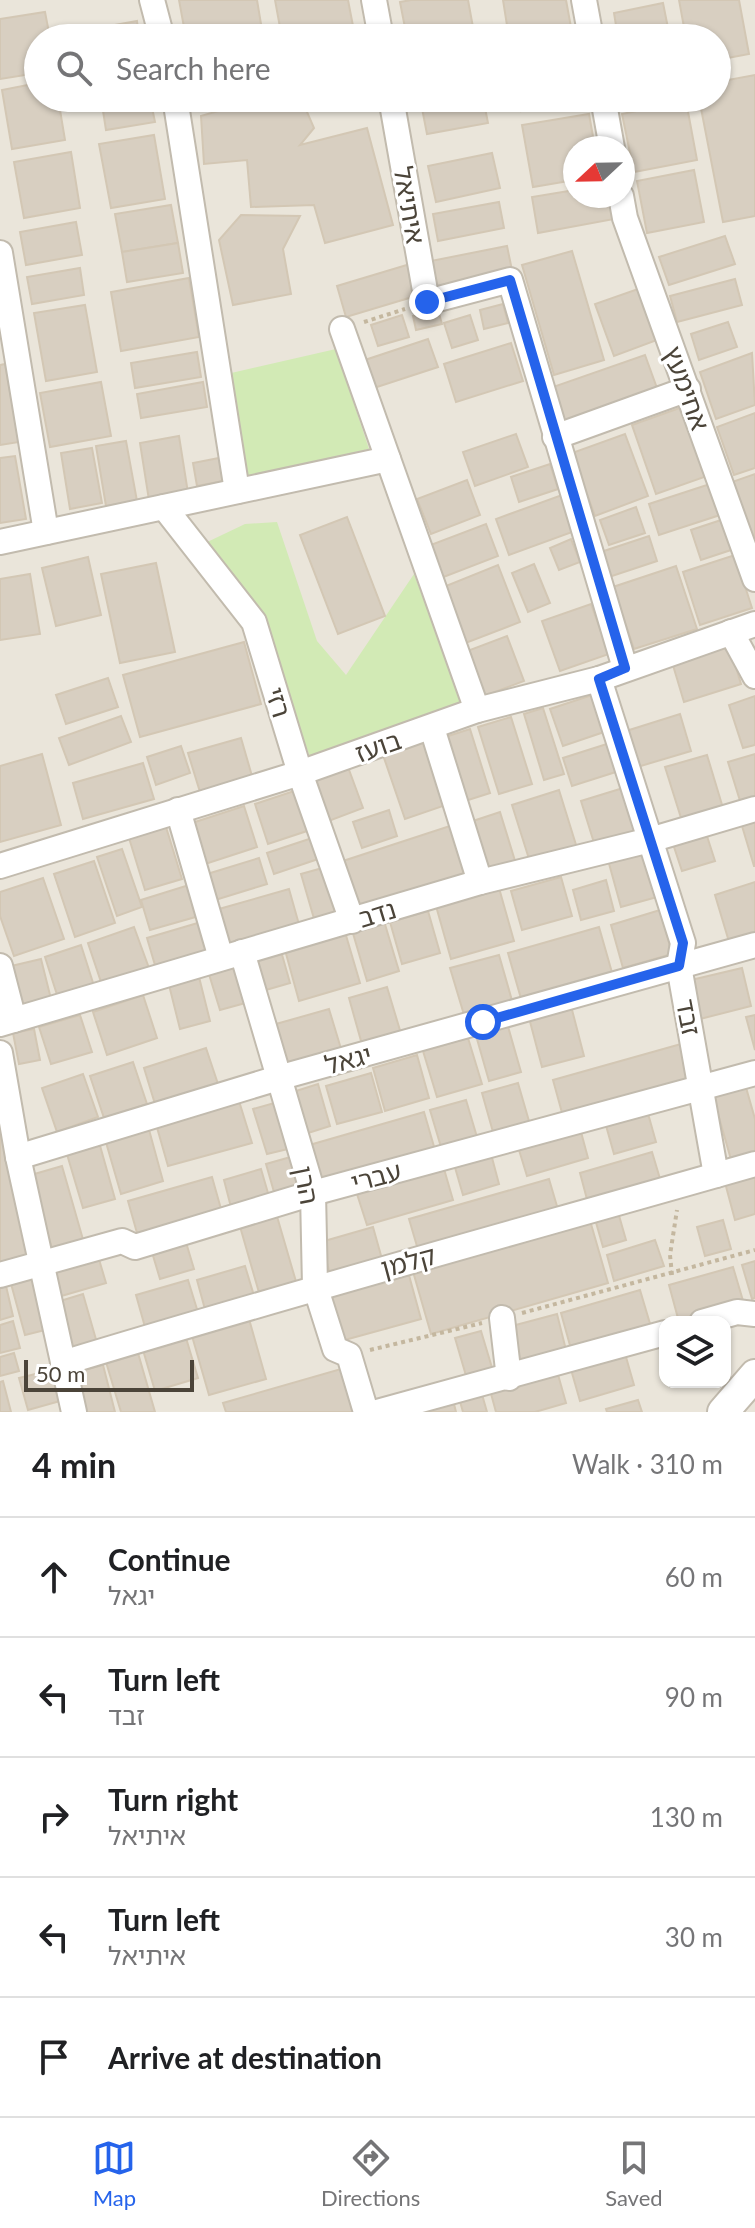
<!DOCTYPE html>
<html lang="en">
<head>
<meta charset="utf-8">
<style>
  :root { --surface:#fff; --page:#f2f2f2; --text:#202124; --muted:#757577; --line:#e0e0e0; --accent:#2563eb }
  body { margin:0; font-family:Lato,"Noto Sans Hebrew",sans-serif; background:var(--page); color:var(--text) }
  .controls { position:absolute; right:24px; bottom:24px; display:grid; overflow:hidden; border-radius:16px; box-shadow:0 2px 6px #0004 }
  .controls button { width:72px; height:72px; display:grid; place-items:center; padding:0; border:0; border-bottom:2px solid var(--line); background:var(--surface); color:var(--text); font:40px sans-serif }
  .compass { position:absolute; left:563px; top:136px; width:72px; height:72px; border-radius:50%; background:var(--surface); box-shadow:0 2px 6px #0004; rotate:248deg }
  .scale { position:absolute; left:24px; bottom:20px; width:170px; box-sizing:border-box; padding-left:8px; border:4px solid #4b4439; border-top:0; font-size:22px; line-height:28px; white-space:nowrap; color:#4b4439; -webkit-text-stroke:6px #fff; paint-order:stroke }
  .stop { position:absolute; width:24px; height:24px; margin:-18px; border:6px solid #2563eb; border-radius:50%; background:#fff }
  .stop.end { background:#2563eb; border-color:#fff; box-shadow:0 2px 8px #0008 }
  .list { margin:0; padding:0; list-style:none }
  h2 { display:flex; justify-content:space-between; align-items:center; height:104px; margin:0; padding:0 32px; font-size:34px }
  h2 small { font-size:26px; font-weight:400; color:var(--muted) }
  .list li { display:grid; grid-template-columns:52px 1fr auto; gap:24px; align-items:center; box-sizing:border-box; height:120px; padding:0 32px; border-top:2px solid var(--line) }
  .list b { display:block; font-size:30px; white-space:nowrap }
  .list p { margin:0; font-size:26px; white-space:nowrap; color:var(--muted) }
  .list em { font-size:26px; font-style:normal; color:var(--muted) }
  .icon { flex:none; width:44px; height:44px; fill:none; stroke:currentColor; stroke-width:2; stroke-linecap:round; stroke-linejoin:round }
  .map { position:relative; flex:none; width:755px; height:1412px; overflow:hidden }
  .search { position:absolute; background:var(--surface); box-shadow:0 2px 6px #0004; left:24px; right:24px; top:24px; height:88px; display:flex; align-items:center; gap:20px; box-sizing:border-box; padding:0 28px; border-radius:44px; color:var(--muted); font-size:30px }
  .sheet { height:704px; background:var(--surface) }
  nav { display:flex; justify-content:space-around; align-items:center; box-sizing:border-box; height:112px; border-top:2px solid var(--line); background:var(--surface); font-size:22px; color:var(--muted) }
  nav a { display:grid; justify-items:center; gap:4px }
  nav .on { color:var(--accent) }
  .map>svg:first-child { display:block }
  .residential { fill:#eae5da; fill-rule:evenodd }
  .green { fill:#d2eab5 }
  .building { fill:#d8cfc1; stroke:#d3c7b4; stroke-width:2 }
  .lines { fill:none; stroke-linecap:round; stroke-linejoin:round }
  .minor-casing { stroke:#c2bbae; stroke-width:28 }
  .tertiary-casing { stroke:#c2bbae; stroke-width:34 }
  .path { stroke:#c4b79f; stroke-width:4; stroke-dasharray:4 4; stroke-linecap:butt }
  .minor { stroke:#fff; stroke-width:24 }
  .tertiary { stroke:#fff; stroke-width:30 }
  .route { stroke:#2563eb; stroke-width:10 }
  .labels { text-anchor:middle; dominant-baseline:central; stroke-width:6; stroke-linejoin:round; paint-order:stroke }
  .street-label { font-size:26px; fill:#4b4439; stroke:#fff }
</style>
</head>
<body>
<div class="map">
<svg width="755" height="1412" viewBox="0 0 755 1412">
  <rect width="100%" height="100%" fill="#f6f3ec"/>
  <path class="residential" d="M 0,0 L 755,0 L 755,1412 L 0,1412 ZM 38,38 L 717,38 L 717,98 L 38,98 ZM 575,148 L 623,148 L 623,196 L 575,196 ZM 665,1322 L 725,1322 L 725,1382 L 665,1382 Z"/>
  <g class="green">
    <polygon points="336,349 369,449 247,478 227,374"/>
    <polygon points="277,522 317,641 346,675 414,574 464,706 311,760 261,619 201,545 245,524"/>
  </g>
  <g class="building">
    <polygon points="179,0 257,0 262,30 217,38 186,38"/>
    <polygon points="275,0 348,0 353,26 282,38"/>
    <polygon points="411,0 468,0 475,38 407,38 400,2"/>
    <polygon points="503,0 566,0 573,38 509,38"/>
    <polygon points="679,0 739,0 749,54 717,60 717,38 686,38"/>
    <polygon points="663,3 670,38 618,38 614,13"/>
    <polygon points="45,12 50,38 38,38 38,73 0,79 0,19"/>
    <polygon points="137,21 139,38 77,38 76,32"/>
    <polygon points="755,75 755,216 723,222 699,98 717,98 717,82"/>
    <polygon points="38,83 38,98 58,98 65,140 12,149 2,90"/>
    <polygon points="101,98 150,98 155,122 106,130"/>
    <polygon points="263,98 301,98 314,128 300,145 367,128 393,225 325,243 314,205 251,207 247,160 204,164 201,116"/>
    <polygon points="420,98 483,98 488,123 427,134"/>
    <polygon points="519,98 589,98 589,100 521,111"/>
    <polygon points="686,101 697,160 634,172 622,114"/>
    <polygon points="589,114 595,148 575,148 575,180 533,187 522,125"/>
    <polygon points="154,135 165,199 111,208 99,144"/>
    <polygon points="71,152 80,208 24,218 14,162"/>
    <polygon points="492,153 500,188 436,202 428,166"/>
    <polygon points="694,170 704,222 647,233 637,181"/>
    <polygon points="575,190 575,196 610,196 614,219 538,233 532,197"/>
    <polygon points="499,202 504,228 438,241 433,214"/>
    <polygon points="171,205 178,243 122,252 115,214"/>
    <polygon points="241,215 300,216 283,249 291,294 233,305 219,240"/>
    <polygon points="76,222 82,255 26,265 20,232"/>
    <polygon points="725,236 735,264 669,285 659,257"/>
    <polygon points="178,243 183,273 127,282 122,252"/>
    <polygon points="507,246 513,275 437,290 431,261"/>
    <polygon points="572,251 604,360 554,375 522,265"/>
    <polygon points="410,264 419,295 346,317 337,286"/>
    <polygon points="80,268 84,295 32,304 27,277"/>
    <polygon points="189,278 199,337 121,351 111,292"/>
    <polygon points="735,279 742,305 677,322 670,296"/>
    <polygon points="638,289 657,340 614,356 595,304"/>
    <polygon points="503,304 508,323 484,329 480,310"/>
    <polygon points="85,305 97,372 46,381 34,313"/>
    <polygon points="438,310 442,324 416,330 413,316"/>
    <polygon points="402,315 409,337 378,346 371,325"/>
    <polygon points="470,315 478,340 452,348 444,323"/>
    <polygon points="728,322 737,347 699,360 691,334"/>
    <polygon points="428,339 438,367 374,388 365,360"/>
    <polygon points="511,343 523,381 456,402 444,364"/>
    <polygon points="197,352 201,377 135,388 131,363"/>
    <polygon points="752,353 755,405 716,419 700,372"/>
    <polygon points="645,355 658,391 565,423 553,387"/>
    <polygon points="5,364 19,442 0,445 0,365"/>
    <polygon points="101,382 111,436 50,447 40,393"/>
    <polygon points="203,382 207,407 141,418 137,394"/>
    <polygon points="685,406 710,475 656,494 632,425"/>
    <polygon points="755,413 755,468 734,475 717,427"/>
    <polygon points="516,434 528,467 475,486 463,452"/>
    <polygon points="625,434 648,496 595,516 572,453"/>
    <polygon points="179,436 188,493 149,500 140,443"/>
    <polygon points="126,441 137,501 106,506 96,446"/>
    <polygon points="92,448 102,503 70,509 61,453"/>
    <polygon points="15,456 26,519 0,523 0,458"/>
    <polygon points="219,458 223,481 197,486 193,463"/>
    <polygon points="550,464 558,489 519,502 511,477"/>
    <polygon points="755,474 755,544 732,482"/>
    <polygon points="467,480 480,515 431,534 417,499"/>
    <polygon points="713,483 723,514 659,535 649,504"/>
    <polygon points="562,495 575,531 509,555 496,519"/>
    <polygon points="636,507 645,533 609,545 600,520"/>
    <polygon points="347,517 385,616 338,634 300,535"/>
    <polygon points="724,519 734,549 701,560 691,530"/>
    <polygon points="486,524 498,556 441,578 428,546"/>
    <polygon points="649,536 657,561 609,577 601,552"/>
    <polygon points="571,539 580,562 559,570 550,548"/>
    <polygon points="735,555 752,608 700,625 683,572"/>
    <polygon points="88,557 101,615 56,626 42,568"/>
    <polygon points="156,563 175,652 120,663 101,574"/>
    <polygon points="534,564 550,603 528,612 512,573"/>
    <polygon points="498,565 520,622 463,644 441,588"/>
    <polygon points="676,566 697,629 634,649 613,587"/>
    <polygon points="30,574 40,634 0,640 0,579"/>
    <polygon points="591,604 609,654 560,671 542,621"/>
    <polygon points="507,636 524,681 479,698 462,653"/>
    <polygon points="244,642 261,704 140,737 123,675"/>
    <polygon points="729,644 741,684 684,702 672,662"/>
    <polygon points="108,678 118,707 66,724 56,695"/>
    <polygon points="592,695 604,732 563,746 550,709"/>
    <polygon points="755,696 755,745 743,748 729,705"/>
    <polygon points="543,708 564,774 544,780 524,714"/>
    <polygon points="680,714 691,751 634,768 623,732"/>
    <polygon points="121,716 131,742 69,765 59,738"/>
    <polygon points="511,717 532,784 499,794 478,727"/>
    <polygon points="470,729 490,793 462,802 442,738"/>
    <polygon points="241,738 252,776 200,792 188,753"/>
    <polygon points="424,741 446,805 405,819 383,755"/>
    <polygon points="613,742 622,770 572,786 563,758"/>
    <polygon points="181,746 190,773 156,785 147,757"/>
    <polygon points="42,754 61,825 0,842 0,766"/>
    <polygon points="755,754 755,800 741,804 728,762"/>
    <polygon points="707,755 723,808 682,821 665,767"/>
    <polygon points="143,763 154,799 83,819 73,783"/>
    <polygon points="348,767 363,808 326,822 311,780"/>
    <polygon points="623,788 637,832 595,846 581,801"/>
    <polygon points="297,790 310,830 268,844 255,804"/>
    <polygon points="559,790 577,848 530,862 512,805"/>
    <polygon points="244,806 257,847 199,866 186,825"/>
    <polygon points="389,810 397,836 362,848 353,822"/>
    <polygon points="500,812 516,864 486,874 470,822"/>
    <polygon points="755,822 755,866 754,866 742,826"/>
    <polygon points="456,824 472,873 356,911 340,862"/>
    <polygon points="166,827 182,879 145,890 129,838"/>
    <polygon points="706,833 715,861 682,871 673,844"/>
    <polygon points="315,837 321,858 274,874 267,853"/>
    <polygon points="122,849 142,907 117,916 97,857"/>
    <polygon points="643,850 657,897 621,907 608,860"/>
    <polygon points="259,858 267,884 212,901 204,875"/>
    <polygon points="94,861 115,923 75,937 54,874"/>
    <polygon points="326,867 340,915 315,922 301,874"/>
    <polygon points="561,877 572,916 522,930 511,891"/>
    <polygon points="43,878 64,939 14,956 0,916 0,892"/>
    <polygon points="606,880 614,911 581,920 573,890"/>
    <polygon points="755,882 755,937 730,945 715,895"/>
    <polygon points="189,885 199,916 150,930 141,900"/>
    <polygon points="499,888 514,941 451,959 436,906"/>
    <polygon points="289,889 300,928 230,949 219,909"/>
    <polygon points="660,910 672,954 623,968 611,925"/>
    <polygon points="428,911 440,953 402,964 390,922"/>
    <polygon points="384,921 399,971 367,981 352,930"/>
    <polygon points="201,922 212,956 157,972 147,938"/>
    <polygon points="134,927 150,971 103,988 88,943"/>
    <polygon points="599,927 613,976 522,1002 508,953"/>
    <polygon points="345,932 360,983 299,1001 285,950"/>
    <polygon points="81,945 95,989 59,1001 45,957"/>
    <polygon points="281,951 290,983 259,992 249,960"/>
    <polygon points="499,955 513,1004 465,1018 450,968"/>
    <polygon points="41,959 52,1003 19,1011 7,967"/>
    <polygon points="238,962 249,1002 220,1010 208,971"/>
    <polygon points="742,968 751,1006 700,1019 691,980"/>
    <polygon points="199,977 210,1021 180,1029 169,985"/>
    <polygon points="387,987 402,1037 363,1048 349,998"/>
    <polygon points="143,995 157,1038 107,1055 93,1012"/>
    <polygon points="570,1002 584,1056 542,1067 528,1014"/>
    <polygon points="329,1009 342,1052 288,1067 276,1024"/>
    <polygon points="80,1015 92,1052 51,1064 39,1027"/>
    <polygon points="755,1015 755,1050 746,1017"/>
    <polygon points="507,1023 521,1072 489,1081 475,1032"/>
    <polygon points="34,1029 40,1060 19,1064 13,1033"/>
    <polygon points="468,1038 482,1084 437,1097 423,1051"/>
    <polygon points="681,1044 692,1083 564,1120 553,1080"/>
    <polygon points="206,1048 218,1084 155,1104 144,1068"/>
    <polygon points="417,1055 429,1098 385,1111 373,1068"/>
    <polygon points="133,1062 147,1104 104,1118 90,1076"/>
    <polygon points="371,1073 382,1112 337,1124 326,1086"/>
    <polygon points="83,1074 98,1117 57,1132 42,1088"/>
    <polygon points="518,1083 531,1128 495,1139 482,1093"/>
    <polygon points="318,1084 330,1126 305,1134 293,1092"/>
    <polygon points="745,1084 755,1119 755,1157 732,1163 712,1093"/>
    <polygon points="466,1100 477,1137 441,1147 430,1110"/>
    <polygon points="239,1101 252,1143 168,1166 156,1124"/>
    <polygon points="278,1102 292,1148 267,1154 253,1109"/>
    <polygon points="647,1110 656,1142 614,1154 605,1122"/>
    <polygon points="424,1112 435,1150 317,1184 306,1146"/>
    <polygon points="0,1120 33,1256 0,1263"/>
    <polygon points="148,1126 163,1181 121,1194 105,1139"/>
    <polygon points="581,1132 588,1158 527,1176 519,1150"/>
    <polygon points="99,1142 115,1199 83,1208 66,1151"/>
    <polygon points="652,1152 661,1182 588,1203 580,1173"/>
    <polygon points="491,1154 499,1184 463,1195 454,1164"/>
    <polygon points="294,1156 304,1191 276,1199 266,1164"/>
    <polygon points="62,1166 84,1243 53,1252 31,1175"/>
    <polygon points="261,1169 270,1200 232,1211 224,1180"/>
    <polygon points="444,1169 453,1200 367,1225 357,1194"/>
    <polygon points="755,1170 755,1214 735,1220 724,1179"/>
    <polygon points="212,1177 223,1216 139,1240 128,1201"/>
    <polygon points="549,1179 559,1213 419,1253 409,1219"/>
    <polygon points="618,1212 626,1240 603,1247 595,1219"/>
    <polygon points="276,1213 297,1285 260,1296 239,1223"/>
    <polygon points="589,1217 608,1283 431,1334 412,1268"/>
    <polygon points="723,1220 731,1249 705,1256 697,1227"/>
    <polygon points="373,1227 382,1259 330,1274 321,1242"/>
    <polygon points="185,1239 194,1269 160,1279 151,1249"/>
    <polygon points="655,1240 664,1266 614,1281 607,1255"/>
    <polygon points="98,1256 106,1283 58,1297 51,1270"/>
    <polygon points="755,1261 755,1298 752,1299 742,1265"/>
    <polygon points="245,1266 255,1299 206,1313 197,1280"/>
    <polygon points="733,1267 744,1304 679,1322 669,1285"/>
    <polygon points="407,1268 421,1319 341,1341 326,1291"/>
    <polygon points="39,1272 53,1328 25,1335 10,1280"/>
    <polygon points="188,1280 200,1319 147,1334 136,1295"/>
    <polygon points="6,1286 13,1316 0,1320 0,1288"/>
    <polygon points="640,1290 651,1327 571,1349 561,1313"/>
    <polygon points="83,1294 97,1343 71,1350 57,1302"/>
    <polygon points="557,1314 566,1350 517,1363 508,1327"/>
    <polygon points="249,1319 266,1379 209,1395 192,1336"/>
    <polygon points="13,1321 20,1348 0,1353 0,1325"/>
    <polygon points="481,1331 493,1371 467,1379 455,1338"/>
    <polygon points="186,1338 198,1378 155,1391 143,1350"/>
    <polygon points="624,1350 634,1385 580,1401 570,1366"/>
    <polygon points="14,1353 19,1371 0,1376 0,1357"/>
    <polygon points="138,1353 155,1412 121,1412 106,1362"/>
    <polygon points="103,1365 115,1412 82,1412 72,1373"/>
    <polygon points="348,1367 354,1412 226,1412 223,1403"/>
    <polygon points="52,1370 60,1401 28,1410 19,1378"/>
    <polygon points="557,1371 566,1403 535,1412 496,1412 490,1390"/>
    <polygon points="3,1381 11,1412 0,1412 0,1382"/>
    <polygon points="481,1391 487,1412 463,1412 459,1398"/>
    <polygon points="453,1400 456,1412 414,1412"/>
    <polygon points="638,1400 642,1412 607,1412 606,1409"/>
  </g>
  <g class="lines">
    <defs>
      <g id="minor">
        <polyline points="152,0 162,38"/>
        <polyline points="374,0 381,38"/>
        <polyline points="584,0 591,38"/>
        <polyline points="175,98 237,491"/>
        <polyline points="391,98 427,302 510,280 625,668"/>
        <polyline points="603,98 612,148"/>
        <polyline points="621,196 625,218 755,579"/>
        <polyline points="0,253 46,532"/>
        <polyline points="342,329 477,710"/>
        <polyline points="555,437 688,389"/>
        <polyline points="164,507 254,622 300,773 352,921"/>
        <polyline points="0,542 388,459"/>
        <polyline points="731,632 755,676"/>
        <polyline points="599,679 683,943 679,966 716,1175"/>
        <polyline points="432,728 480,882"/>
        <polyline points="178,810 221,958"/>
        <polyline points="0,866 300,773 477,710 599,679 755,624"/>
        <polyline points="242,952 313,1193 315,1286 335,1349 349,1355 366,1412"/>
        <polyline points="0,966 14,1020"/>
        <polyline points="0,1024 480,882 650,840 755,809"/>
        <polyline points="0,1053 18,1157 74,1412"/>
        <polyline points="18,1157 278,1078 755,945"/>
        <polyline points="0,1275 122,1241 135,1247 313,1193 755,1073"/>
        <polyline points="502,1318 509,1378"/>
        <polyline points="702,1322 737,1312 755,1314"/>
        <path d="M 63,1363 C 292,1293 524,1230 755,1164"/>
        <polyline points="377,1412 665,1333"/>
      </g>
      <polyline id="tertiary" points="723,1412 755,1375"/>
    </defs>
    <use href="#minor" class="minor-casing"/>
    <use href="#tertiary" class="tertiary-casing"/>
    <g class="path">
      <polyline points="364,322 405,309"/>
      <polyline points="672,1275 670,1255 677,1210"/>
      <polyline points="522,1313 755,1250"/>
      <polyline points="370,1350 482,1323"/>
    </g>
    <use href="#minor" class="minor"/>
    <use href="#tertiary" class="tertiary"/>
  </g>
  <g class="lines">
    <polyline class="route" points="427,302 510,280 625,668 599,679 683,943 679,966 483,1022"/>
  </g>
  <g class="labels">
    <g class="street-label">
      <text transform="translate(410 205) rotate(80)">איתיאל</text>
      <text transform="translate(687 388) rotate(70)">אחימעץ</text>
      <text transform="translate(279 702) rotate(73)">רזי</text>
      <text transform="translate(378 746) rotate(-19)">בועז</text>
      <text transform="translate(377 913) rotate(-17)">נדב</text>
      <text transform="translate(689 1017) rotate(79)">זבד</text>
      <text transform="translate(348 1059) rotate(-15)">יגאל</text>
      <text transform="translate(376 1176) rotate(-15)">עברי</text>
      <text transform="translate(307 1185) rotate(79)">הרן</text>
      <text transform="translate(408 1261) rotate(-15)">קלמן</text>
    </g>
  </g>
</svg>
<div class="controls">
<button><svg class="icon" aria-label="layers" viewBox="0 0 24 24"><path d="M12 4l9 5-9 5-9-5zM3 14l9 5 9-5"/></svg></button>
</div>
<svg class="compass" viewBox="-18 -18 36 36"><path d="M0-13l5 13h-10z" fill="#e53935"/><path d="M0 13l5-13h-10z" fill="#757577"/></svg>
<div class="scale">50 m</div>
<div class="stop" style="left:483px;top:1022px"></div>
<div class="stop end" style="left:427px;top:302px"></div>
<div class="search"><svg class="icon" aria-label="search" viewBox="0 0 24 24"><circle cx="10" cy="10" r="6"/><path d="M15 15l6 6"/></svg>Search here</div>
</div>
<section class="sheet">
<h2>4 min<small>Walk · 310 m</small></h2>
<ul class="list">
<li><svg class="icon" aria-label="ahead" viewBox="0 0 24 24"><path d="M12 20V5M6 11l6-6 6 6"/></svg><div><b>Continue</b><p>יגאל</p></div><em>60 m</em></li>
<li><svg class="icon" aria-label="left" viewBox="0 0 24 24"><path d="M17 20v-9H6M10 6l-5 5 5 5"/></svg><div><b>Turn left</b><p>זבד</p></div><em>90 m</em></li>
<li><svg class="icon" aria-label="right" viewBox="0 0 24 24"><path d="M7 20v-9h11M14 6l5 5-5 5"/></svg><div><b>Turn right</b><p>איתיאל</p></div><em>130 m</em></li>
<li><svg class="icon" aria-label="left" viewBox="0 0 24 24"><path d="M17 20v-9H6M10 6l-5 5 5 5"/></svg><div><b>Turn left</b><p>איתיאל</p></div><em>30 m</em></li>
<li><svg class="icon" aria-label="arrive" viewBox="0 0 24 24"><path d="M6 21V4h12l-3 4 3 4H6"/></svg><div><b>Arrive at destination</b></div></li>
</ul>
</section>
<nav>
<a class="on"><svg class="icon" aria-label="map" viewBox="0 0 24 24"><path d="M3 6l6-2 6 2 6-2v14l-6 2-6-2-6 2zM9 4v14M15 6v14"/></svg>Map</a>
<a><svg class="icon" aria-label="directions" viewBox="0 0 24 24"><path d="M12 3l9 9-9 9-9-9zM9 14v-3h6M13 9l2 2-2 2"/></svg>Directions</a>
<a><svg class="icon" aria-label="saved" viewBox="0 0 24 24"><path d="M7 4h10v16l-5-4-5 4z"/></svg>Saved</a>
</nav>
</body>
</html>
